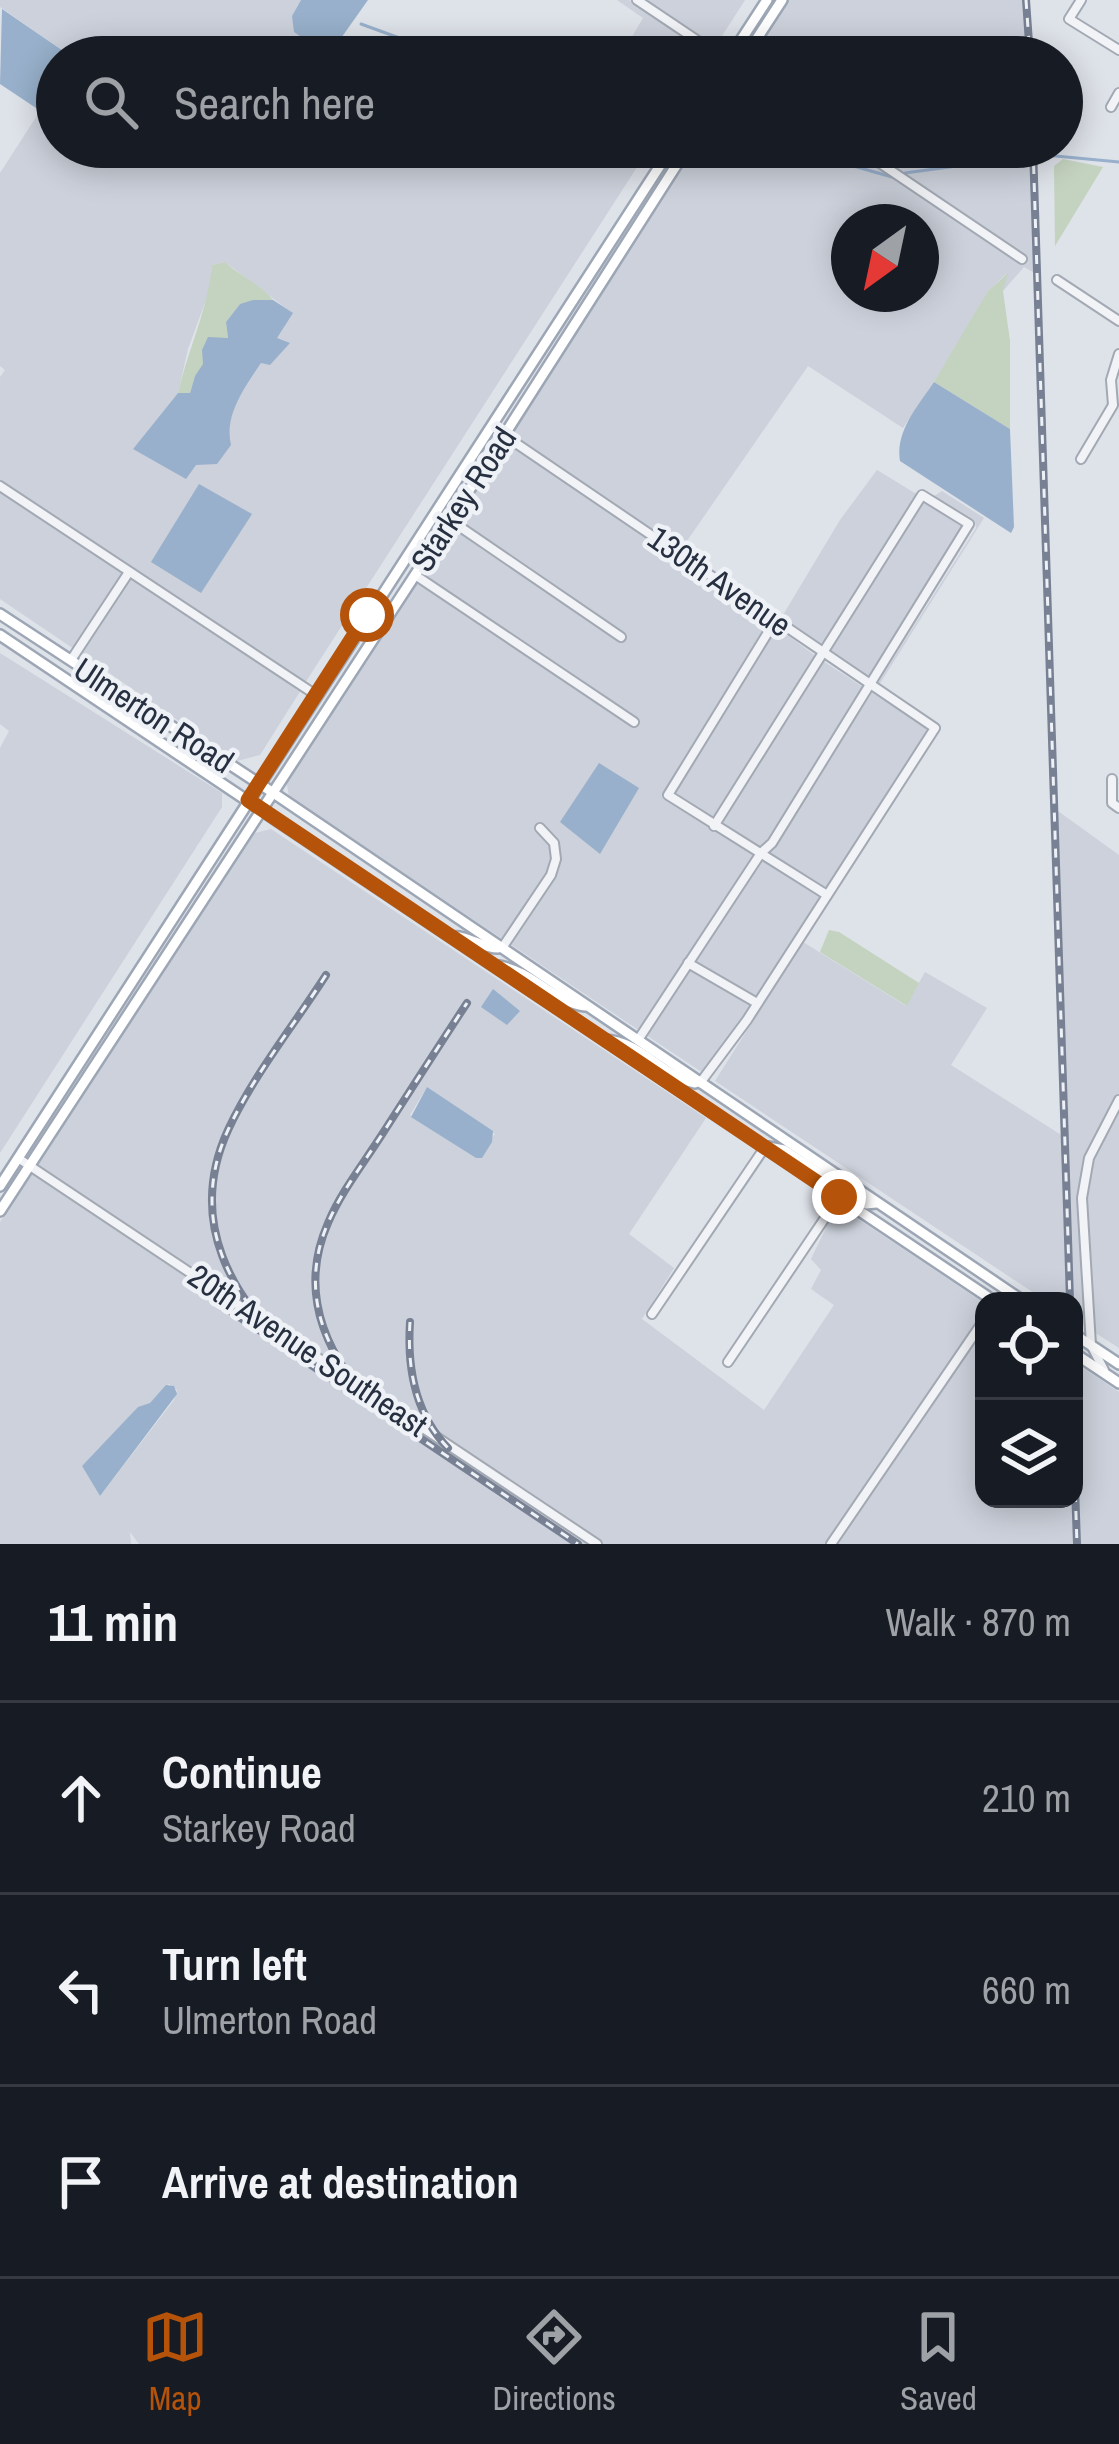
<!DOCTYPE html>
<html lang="en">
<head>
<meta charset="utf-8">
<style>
  :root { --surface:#171b24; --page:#20242c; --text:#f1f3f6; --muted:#9ea1a6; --line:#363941; --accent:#b45309 }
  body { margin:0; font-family:"Archivo Narrow",sans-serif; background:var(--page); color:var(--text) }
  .controls { position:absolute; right:36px; bottom:36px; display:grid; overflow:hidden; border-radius:24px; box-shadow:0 6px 30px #0003 }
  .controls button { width:108px; height:108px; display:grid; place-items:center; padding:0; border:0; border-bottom:3px solid var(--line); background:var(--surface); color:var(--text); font:60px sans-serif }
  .compass { position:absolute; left:831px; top:204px; width:108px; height:108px; border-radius:50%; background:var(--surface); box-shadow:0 6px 30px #0003; rotate:213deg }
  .stop { position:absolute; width:36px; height:36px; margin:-27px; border:9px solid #b45309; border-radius:50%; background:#fff }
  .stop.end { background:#b45309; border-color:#fff; box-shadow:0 3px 12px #0008 }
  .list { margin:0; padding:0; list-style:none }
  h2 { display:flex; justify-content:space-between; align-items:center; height:156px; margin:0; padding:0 48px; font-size:51px }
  h2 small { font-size:39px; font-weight:400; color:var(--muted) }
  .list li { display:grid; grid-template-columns:78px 1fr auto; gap:36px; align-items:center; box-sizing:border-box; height:192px; padding:0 48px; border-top:3px solid var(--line) }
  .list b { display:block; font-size:45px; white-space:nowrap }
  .list p { margin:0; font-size:39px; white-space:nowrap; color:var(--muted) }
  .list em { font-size:39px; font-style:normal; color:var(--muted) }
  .icon { flex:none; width:66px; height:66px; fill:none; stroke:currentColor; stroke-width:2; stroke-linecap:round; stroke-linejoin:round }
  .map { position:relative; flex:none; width:1119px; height:1544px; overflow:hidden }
  .search { position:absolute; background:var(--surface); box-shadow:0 6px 30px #0003; left:36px; right:36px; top:36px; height:132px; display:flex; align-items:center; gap:30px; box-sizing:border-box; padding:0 42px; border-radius:66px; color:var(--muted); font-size:45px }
  .sheet { height:732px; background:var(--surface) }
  nav { display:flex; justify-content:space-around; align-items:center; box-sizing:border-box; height:168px; border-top:3px solid var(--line); background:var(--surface); font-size:33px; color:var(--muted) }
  nav a { display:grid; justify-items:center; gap:6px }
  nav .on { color:var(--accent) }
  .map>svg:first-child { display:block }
  .built { fill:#ccd1db; fill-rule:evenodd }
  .green { fill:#c4d3bf }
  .water { fill:#98b0cb }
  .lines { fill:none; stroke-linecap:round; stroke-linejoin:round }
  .stream { stroke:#98b0cb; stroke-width:3 }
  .minor-casing { stroke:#a3a9b3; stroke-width:12 }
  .major-casing { stroke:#9da6b5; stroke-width:14 }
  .minor { stroke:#f1f3f7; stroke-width:8 }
  .major { stroke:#fff; stroke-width:9 }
  .rail-casing { stroke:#778193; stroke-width:8 }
  .rail { stroke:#eef1f6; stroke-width:3; stroke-dasharray:9; stroke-linecap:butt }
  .route { stroke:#b45309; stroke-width:15 }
  .labels { text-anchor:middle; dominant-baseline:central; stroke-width:9; stroke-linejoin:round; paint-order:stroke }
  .street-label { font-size:33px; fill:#273040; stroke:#eef1f6 }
</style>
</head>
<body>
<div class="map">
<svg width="1119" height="1544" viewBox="0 0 1119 1544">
  <rect width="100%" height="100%" fill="#dee2e9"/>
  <g class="built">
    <polygon points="0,0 301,0 292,16 310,43 339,41 328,57 72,57 0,7"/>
    <polygon points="617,0 629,0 710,54 620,57 643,18"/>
    <polygon points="644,0 745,0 715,47"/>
    <polygon points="788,0 1023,0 1028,57 750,57"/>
    <path d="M 40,111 L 57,122 L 57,147 L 650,147 L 305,683 L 0,480 L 0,377 L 5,370 L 0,366 L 0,173 ZM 225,262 L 292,313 L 276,339 L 289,343 L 261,363 L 234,405 L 228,431 L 196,465 L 133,449 L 178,393 L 188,349 L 210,289 L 212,265 Z"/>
    <path d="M 692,147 L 782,147 L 831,164 L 841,152 L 836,147 L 848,147 L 1022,264 L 1026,257 L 863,147 L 1033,147 L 1039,242 L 1033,272 L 1024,267 L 1003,291 L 1006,274 L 988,291 L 956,349 L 903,428 L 808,366 L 680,551 L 509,434 ZM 849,222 L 921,222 L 921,294 L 849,294 Z"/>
    <polygon points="505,441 770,623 664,793 666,798 756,855 640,1031 510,944 558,867 558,842 540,823 535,828 550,845 551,866 504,940 289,796 286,780 416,580 634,727 639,721 420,573 451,526 621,642 626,636 455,519"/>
    <polygon points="877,470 918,495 883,547 822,650 780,620 840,520"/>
    <polygon points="0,490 123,574 74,649 0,599"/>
    <polygon points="942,491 984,518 879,685 926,717 876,686 976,528 975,522 934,496"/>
    <polygon points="925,499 967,527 870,682 828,654 889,550"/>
    <polygon points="130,578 301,690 260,755 237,761 80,653"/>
    <polygon points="776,627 817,657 714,821 673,793"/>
    <polygon points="0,653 222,793 222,807 0,1153 0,748 9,731 0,724"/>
    <polygon points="823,661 866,689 761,848 720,825"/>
    <polygon points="872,693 930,730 826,890 768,853"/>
    <polygon points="1051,806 1119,855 1119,1093 1085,1156 1078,1198 1086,1327 1074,1319 1074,1301 1046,1301 715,1081 803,942 906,1006 925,972 987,1008 951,1065 1066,1138"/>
    <path d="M 271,829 L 706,1118 L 629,1234 L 674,1268 L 642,1319 L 764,1410 L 834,1305 L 811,1289 L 821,1270 L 811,1259 L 837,1205 L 984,1303 L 984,1313 L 826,1544 L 604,1544 L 37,1165 L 255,833 ZM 427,1087 L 495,1134 L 476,1158 L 410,1115 Z"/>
    <polygon points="762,859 821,897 756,998 694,961"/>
    <polygon points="689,968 752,1005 703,1073 646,1035"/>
    <polygon points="1119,1107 1119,1348 1094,1332 1086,1198 1092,1159"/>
    <path d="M 33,1172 L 89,1209 L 589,1544 L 139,1544 L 130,1532 L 131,1544 L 0,1544 L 0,1222 ZM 169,1384 L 177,1390 L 174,1400 L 100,1496 L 82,1466 L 138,1408 L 150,1403 Z"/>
    <polygon points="984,1327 984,1499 1074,1499 1074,1362 1119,1392 1119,1544 835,1544"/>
  </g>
  <g class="green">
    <polygon points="1063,159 1103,167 1055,246 1054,166"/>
    <path d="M 225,262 C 240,276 260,284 273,300 L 240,304 L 226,322 L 228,338 L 195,376 L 190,393 L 178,393 C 188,350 208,309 212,265 Z"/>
    <polygon points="1008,273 1003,291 1010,341 1010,429 934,382 988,291"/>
    <polygon points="829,930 839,932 919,983 907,1006 820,952"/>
  </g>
  <g class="water">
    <polygon points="301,0 368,0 339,41 310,43 294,32 292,16"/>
    <polygon points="2,9 72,57 57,57 57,122 0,84"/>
    <path d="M 253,300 L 273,300 L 293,313 L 277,338 L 290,343 L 270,365 L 261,363 C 244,389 224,415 231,445 L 217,464 L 196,465 L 186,479 L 133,449 L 178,393 L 190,393 L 195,376 L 203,364 L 202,350 L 208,337 L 228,338 L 226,322 L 240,304 Z"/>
    <path d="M 934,382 L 1010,429 L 1014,527 L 1011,533 L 900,461 C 895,431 918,406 934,382 Z"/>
    <polygon points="199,484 252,514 201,593 151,562"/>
    <polygon points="599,763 639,788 600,854 560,822"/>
    <polygon points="493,989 520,1011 507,1025 481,1007"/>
    <polygon points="427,1087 493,1131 492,1142 482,1158 476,1158 411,1117"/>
    <polygon points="166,1385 174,1386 177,1394 100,1496 82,1466 138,1407 150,1403"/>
  </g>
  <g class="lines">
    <g class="stream">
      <polyline points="361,24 416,44"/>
      <polyline points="423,45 465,57"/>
      <polyline points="787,147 892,177"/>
      <polyline points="1045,155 1119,162"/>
      <polyline points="905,173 1023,157"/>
    </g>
    <defs>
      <g id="minor">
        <polyline points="637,0 722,57"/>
        <polyline points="1081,0 1069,19 1119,50"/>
        <polyline points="1111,107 1119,93"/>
        <polyline points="856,147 1022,259"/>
        <polyline points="1057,280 1119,321"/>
        <polyline points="504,435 935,728 747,1020 700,1083"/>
        <polyline points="1081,459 1113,405 1111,380 1119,354"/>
        <polyline points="0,486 316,695"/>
        <polyline points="450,520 621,637"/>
        <polyline points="415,575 634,722"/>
        <polyline points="775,621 668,795 827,895"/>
        <polyline points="71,660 129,572"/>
        <polyline points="1112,779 1112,803 1119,808"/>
        <polyline points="502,948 551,875 556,859 554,843 540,828"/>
        <polyline points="688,963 757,1003"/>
        <polyline points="638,1040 761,853 772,843 969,524 922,495 714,826"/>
        <polyline points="18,1158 597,1544"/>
        <polyline points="652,1314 765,1147"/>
        <polyline points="728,1362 839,1197"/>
        <polyline points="1104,1370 1091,1345 1082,1198 1089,1158 1119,1100"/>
        <polyline points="831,1544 984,1320"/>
      </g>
      <g id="major">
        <polyline points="730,57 767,0"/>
        <polyline points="745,57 782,0"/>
        <polyline points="0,614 272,792 1023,1301"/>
        <polyline points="0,635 994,1301"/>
        <path d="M 452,937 C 468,935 481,948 498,948"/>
        <path d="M 499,966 C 532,971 553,1002 585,1006"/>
        <path d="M 605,1040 C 640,1041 661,1076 695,1083"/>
        <polyline points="768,1147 784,1150 866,1204 876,1203"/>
        <polyline points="0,1186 672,147"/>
        <polyline points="0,1211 415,575 688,147"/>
        <polyline points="1074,1334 1119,1364"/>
        <polyline points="1074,1353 1119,1383"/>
      </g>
    </defs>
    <use href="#minor" class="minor-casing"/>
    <use href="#major" class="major-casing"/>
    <use href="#minor" class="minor"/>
    <use href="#major" class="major"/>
    <defs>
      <g id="rail">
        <polyline points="1026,0 1030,57"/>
        <polyline points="1033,147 1070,1301"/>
        <polyline points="217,1302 578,1544"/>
        <path d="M 410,1322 C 407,1368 415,1414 448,1448"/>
        <path d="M 299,1357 C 230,1300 187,1220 228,1130 C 253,1076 294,1025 326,975"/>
        <path d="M 383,1413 C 329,1364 296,1296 328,1223 C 341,1192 363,1164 381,1136 C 410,1091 438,1047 467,1003"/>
        <polyline points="1074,1457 1077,1544"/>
      </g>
    </defs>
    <use href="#rail" class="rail-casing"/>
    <use href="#rail" class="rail"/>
  </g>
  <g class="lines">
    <polyline class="route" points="367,615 248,800 839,1197"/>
  </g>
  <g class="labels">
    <g class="street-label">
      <text transform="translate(463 499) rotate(-57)">Starkey Road</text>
      <text transform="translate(720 581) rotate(35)">130th Avenue</text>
      <text transform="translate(154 715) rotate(33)">Ulmerton Road</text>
      <text transform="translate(308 1350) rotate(34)">20th Avenue Southeast</text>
    </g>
  </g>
</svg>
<div class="controls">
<button><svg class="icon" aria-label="locate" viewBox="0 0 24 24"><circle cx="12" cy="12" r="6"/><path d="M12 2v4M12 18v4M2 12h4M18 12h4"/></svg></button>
<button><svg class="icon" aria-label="layers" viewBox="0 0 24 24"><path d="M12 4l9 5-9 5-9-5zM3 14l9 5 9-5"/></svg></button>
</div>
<svg class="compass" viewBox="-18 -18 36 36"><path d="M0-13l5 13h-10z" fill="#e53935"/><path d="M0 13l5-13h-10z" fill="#9ea1a6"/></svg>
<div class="stop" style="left:367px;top:615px"></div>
<div class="stop end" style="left:839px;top:1197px"></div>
<div class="search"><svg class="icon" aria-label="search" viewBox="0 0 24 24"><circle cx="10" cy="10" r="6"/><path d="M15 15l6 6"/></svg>Search here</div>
</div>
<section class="sheet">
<h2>11 min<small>Walk · 870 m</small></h2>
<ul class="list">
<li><svg class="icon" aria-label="ahead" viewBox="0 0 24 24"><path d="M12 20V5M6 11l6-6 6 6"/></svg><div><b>Continue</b><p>Starkey Road</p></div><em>210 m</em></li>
<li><svg class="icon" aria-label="left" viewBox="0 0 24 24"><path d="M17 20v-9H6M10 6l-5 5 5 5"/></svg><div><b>Turn left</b><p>Ulmerton Road</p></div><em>660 m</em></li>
<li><svg class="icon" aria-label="arrive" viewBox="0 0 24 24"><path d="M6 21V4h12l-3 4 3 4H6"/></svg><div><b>Arrive at destination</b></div></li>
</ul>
</section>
<nav>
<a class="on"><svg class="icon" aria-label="map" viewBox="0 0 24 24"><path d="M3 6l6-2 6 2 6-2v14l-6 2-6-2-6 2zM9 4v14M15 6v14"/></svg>Map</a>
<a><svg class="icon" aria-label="directions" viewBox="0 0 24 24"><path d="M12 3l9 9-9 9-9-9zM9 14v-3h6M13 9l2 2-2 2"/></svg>Directions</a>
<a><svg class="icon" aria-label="saved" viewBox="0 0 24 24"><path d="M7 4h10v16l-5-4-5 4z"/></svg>Saved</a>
</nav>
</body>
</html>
